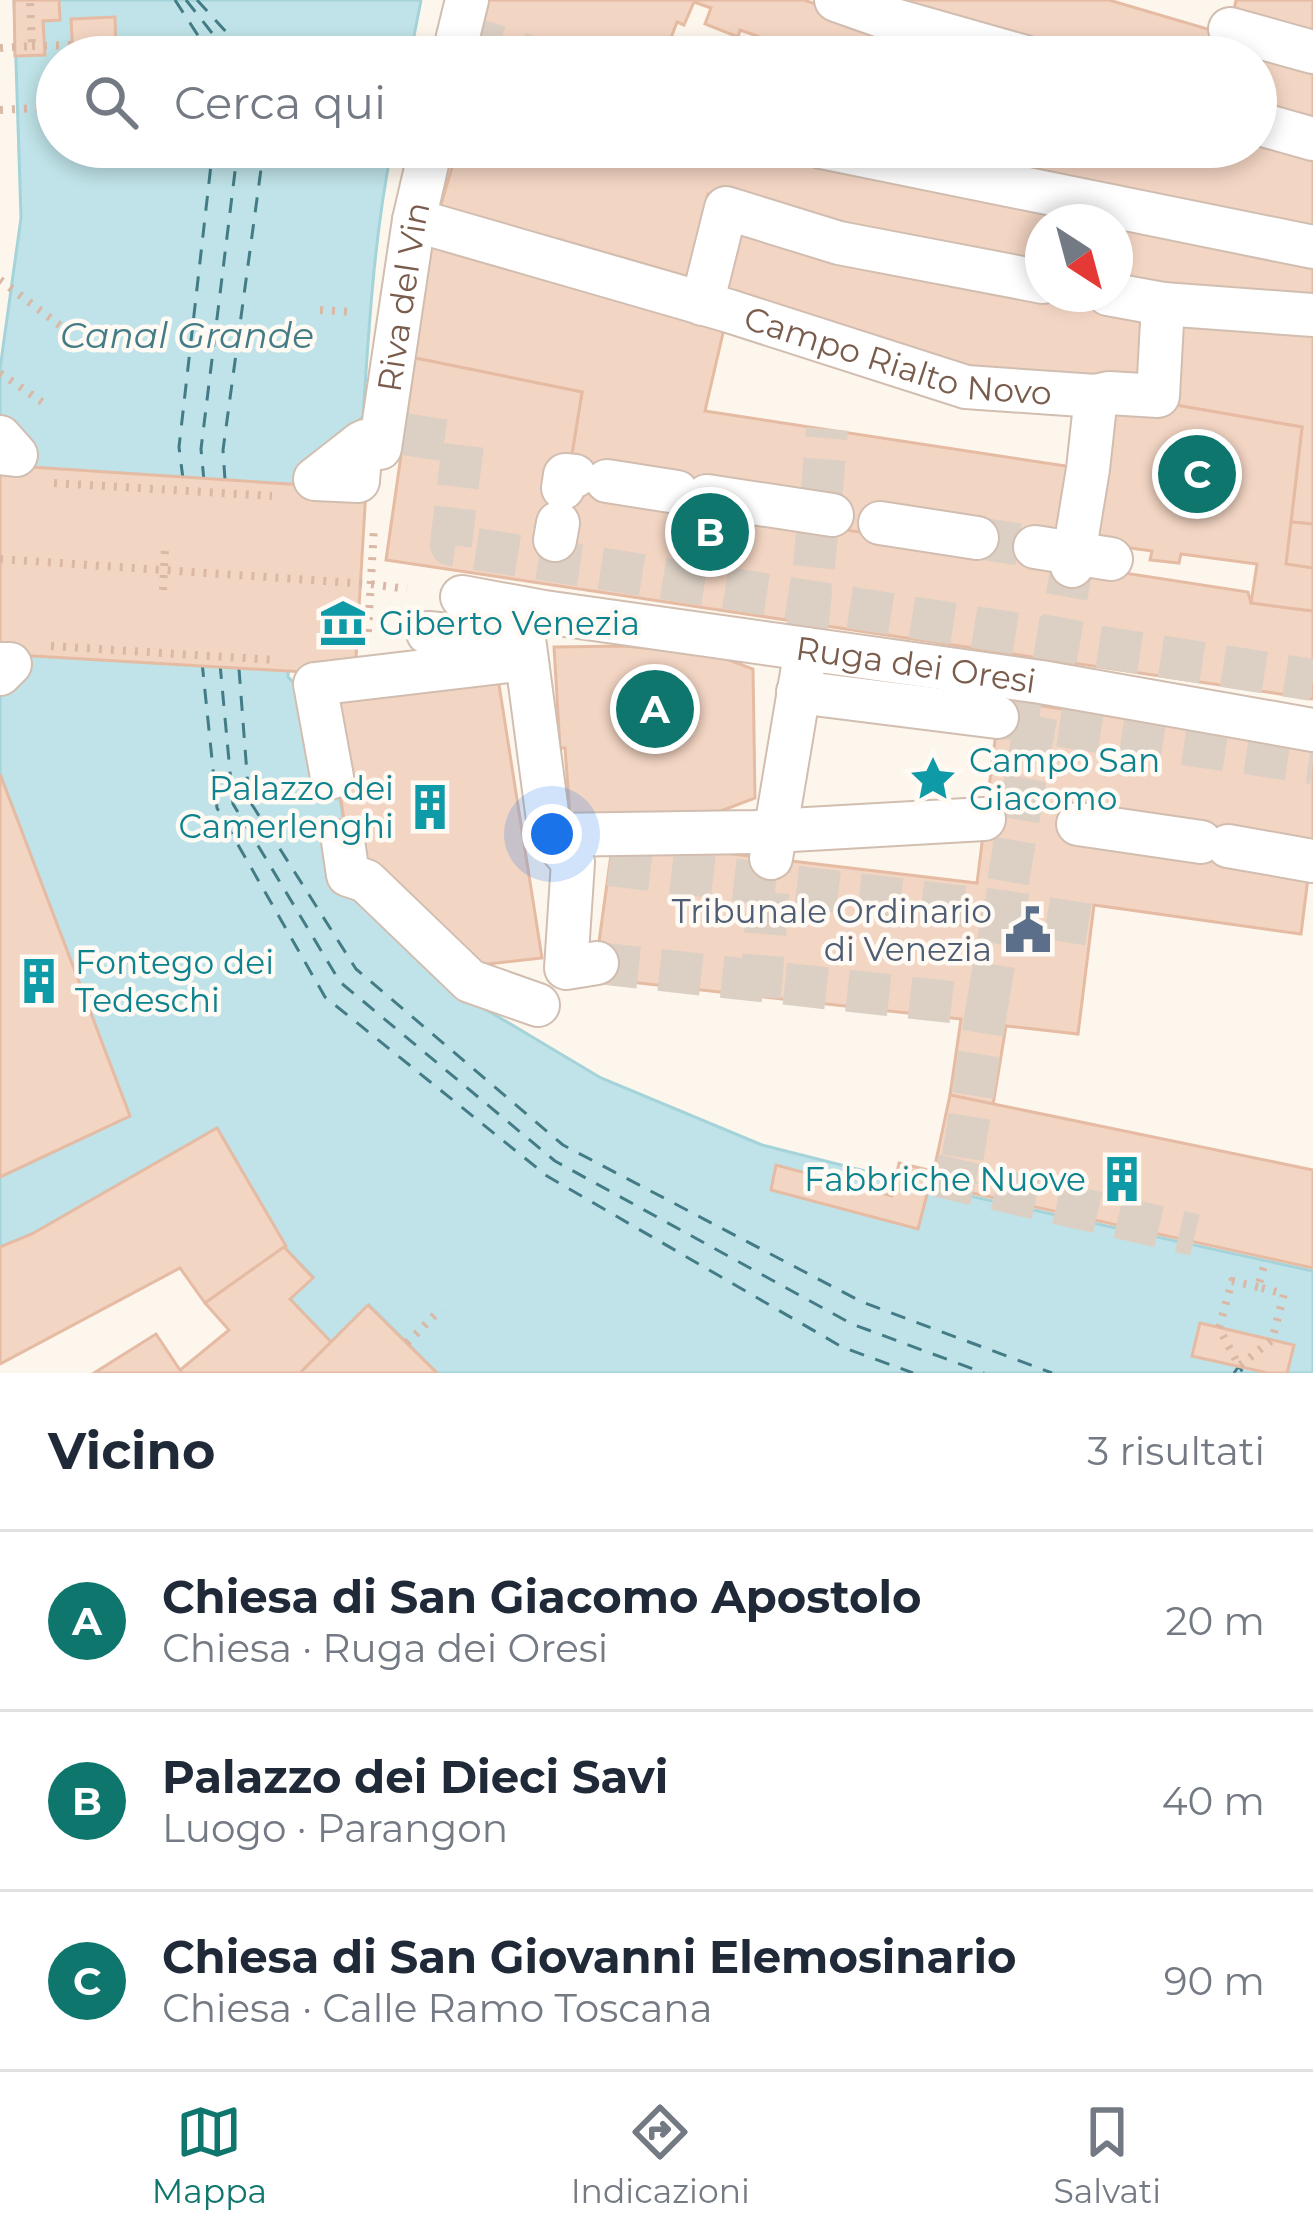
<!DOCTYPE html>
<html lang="it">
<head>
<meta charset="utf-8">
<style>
  :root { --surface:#fff; --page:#f2f2f3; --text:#1f2937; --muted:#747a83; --line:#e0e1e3; --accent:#0f766e }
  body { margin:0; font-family:Montserrat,sans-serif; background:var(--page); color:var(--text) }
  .compass { position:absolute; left:1025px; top:204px; width:108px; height:108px; border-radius:50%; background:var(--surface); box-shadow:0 6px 18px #0003; rotate:144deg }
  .you { position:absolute; left:552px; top:834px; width:42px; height:42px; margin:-30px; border:9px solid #fff; border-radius:50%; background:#1a73e8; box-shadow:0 0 0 18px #1a73e833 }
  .badge { display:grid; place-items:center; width:78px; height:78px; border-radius:50%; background:var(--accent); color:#fff; font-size:39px; font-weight:700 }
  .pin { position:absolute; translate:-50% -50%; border:6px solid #fff; box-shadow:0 3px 12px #0006 }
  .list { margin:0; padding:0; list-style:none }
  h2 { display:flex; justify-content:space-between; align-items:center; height:156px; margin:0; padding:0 48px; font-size:51px }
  h2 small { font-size:39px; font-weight:400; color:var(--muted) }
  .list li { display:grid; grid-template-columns:78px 1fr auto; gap:36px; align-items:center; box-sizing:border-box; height:180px; padding:0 48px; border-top:3px solid var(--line) }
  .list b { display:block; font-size:45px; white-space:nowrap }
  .list p { margin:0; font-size:39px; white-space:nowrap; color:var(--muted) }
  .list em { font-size:39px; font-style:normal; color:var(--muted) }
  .icon { flex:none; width:66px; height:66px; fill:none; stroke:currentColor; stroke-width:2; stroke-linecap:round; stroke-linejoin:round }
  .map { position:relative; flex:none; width:1313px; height:1373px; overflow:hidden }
  .search { position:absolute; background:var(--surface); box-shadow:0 6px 18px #0003; left:36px; right:36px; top:36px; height:132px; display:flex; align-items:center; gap:30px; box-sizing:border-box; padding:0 42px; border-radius:66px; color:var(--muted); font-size:45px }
  .sheet { height:696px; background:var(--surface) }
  nav { display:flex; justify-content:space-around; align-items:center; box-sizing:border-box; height:168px; border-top:3px solid var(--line); background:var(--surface); font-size:33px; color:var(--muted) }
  nav a { display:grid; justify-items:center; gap:6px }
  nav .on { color:var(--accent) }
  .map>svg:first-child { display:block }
  .water { fill:#bfe3e8; stroke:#a5d3da; stroke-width:3 }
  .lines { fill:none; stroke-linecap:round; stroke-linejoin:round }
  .ferry { stroke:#437c86; stroke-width:3; stroke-dasharray:15 12; stroke-linecap:butt }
  .building { fill:#f3d5c3; stroke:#e6bba3; stroke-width:3 }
  .pedestrian-tunnel { stroke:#dcd0c4; stroke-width:42; stroke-dasharray:42 21; stroke-linecap:butt }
  .pedestrian-casing { stroke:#d1beb0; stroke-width:46 }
  .path { stroke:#d9b8a5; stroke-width:8; stroke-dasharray:3 9; stroke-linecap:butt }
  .pedestrian { stroke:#fff; stroke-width:42 }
  .labels { text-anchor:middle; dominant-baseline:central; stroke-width:9; stroke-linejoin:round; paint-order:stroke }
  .street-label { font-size:33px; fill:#7a5c4d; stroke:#fffaf3 }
  .culture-label { font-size:33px; fill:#0d838f; stroke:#fffaf3; text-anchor:start }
  .service-label { font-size:33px; fill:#4e5e75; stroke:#fffaf3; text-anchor:end }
  .water-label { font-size:36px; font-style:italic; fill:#437c86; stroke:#fffaf3 }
</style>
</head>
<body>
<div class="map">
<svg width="1313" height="1373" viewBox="0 0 1313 1373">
  <rect width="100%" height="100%" fill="#fdf6ec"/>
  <path class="water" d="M 14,0 L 421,0 L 410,57 L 57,57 L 57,147 L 392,147 C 374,236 369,327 363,417 L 347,430 L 296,487 L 288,677 L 310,699 L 338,786 L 345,828 L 465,997 L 601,1078 L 762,1145 L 924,1186 L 1313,1271 L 1313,1373 L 437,1373 L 369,1305 L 331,1342 L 290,1299 L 313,1277 L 284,1247 L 217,1128 L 32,1234 L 0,1247 L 0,1177 L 129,1116 L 0,774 L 0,369 L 21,218 Z"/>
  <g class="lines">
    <g class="ferry">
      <polyline points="175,0 212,57"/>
      <polyline points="186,0 231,57"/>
      <polyline points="197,0 249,57"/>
      <polyline points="183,479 179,447 213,147"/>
      <polyline points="225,480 223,450 264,147"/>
      <polyline points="204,481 201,449 238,147"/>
      <polyline points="202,662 217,808 325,997 547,1176 842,1347 913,1373"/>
      <polyline points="220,664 233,804 340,982 555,1161 852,1324 984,1373"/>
      <polyline points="239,669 249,800 356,969 563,1145 862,1302 1052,1373"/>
      <polyline points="1234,1373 1239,1366 1243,1373"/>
    </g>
  </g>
  <g class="building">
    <polygon points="14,0 59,0 60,20 43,21 45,55 15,56"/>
    <polygon points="487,0 804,0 970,57 801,57 803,52 740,30 738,37 705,24 711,8 694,2 684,25 677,22 671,38 721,57 593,57 563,46 559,57 474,57"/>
    <polygon points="887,0 1109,0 1313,60 1313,123 1256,109 1256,57 1054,57 1017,47"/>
    <polygon points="1236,0 1313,0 1313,43 1232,21"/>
    <polygon points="115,17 116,57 73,57 71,19"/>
    <polygon points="1256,132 1313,145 1313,243 862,147 1256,147"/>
    <polygon points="458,147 777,147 807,158 806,162 821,167 1313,253 1313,305 1115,290 1115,222 1043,222 1043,276 784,222 708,194 689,277 561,240 558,251 437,218"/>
    <polygon points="742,217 1043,294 1066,294 1159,310 1153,389 973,368 721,299"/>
    <polygon points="432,233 726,320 705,411 1079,468 1068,540 1034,559 830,528 610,467 571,460 582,392 415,358"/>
    <polygon points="1168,313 1313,320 1313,524 1291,522 1302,427 1164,403"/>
    <polygon points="415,358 582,392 571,460 610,467 704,508 1248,592 1251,603 1313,611 1313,699 386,560"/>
    <polygon points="1108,399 1164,403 1302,427 1291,522 1313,524 1313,611 1251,603 1257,564 1181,554 1179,563 1150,560 1152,551 1087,542"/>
    <polygon points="0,465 366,489 355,675 0,654"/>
    <polygon points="1291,522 1313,524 1313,568 1286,564"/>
    <polygon points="623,646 713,654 753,669 755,798 721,811 570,816 565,748 560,748 554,647"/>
    <polygon points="497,672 542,958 471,966 351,869 326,694"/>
    <polygon points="1000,700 1313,746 1313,838 1301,934 1094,905 1078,1034 1006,1026 993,1105 950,1095 961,1019 594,978 613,840 977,883"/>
    <polygon points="0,774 130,1116 0,1177"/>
    <polygon points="950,1095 1313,1170 1313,1268 931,1184"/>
    <polygon points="217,1128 286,1246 205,1303 180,1268 0,1364 0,1247 32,1234"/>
    <polygon points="899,1163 933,1171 918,1229 771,1190 776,1165 892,1196"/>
    <polygon points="284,1247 313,1278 290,1299 331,1342 300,1373 182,1373 180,1370 229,1330 205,1303"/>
    <polygon points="368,1305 437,1373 300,1373"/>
    <polygon points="1200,1323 1294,1345 1287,1373 1268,1373 1192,1356"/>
    <polygon points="156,1334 182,1373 94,1373"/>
  </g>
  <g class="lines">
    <g class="pedestrian-tunnel">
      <polyline points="459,34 532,57"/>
      <polyline points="403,434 463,443 451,545 1313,680"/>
      <polyline points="821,501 827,429"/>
      <polyline points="977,538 1035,547"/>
      <polyline points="807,630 818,526"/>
      <polyline points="1056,659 1072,566"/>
      <polyline points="997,717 1313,763"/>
      <polyline points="609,865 1002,911 1091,925"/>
      <polyline points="597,963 987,1006 959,1181"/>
      <polyline points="760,997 771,860"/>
      <polyline points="987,1006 1038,705"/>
      <polyline points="934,1175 1195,1235"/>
    </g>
    <defs>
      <g id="pedestrian">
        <polyline points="836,0 884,17 1025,57"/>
        <polyline points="1230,29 1313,52"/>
        <polyline points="453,57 467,0"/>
        <polyline points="1256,123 1313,139"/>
        <polyline points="821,147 1313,247"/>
        <path id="s1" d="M 414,220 L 729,311 L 966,387 L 1096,396 L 1109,393 L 1158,396 L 1163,304"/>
        <polyline points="1108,294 1163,304 1313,315"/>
        <polyline points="702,304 726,208 839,243 1043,282"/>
        <polyline points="0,437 16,455 0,453"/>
        <polyline points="361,443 358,481 315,479 361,443 365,441 380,442"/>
        <path id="s2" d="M 380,448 L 414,220 L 431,147"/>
        <polyline points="607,481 677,492"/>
        <polyline points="563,488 565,475 575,476"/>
        <polyline points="707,496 832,515"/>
        <polyline points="880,523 977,538"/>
        <polyline points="555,540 558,523"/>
        <polyline points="1035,547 1111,559"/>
        <polyline points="1072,566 1088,469 1096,396"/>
        <path id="s3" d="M 462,597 L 544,612 L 1041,682 L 1313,730"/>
        <polyline points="520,608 550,835 573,862 566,968 597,963"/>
        <polyline points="428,633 523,642"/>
        <polyline points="0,664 10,664 0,674"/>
        <polyline points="798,692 997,717"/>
        <polyline points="332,777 315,684 526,659"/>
        <polyline points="1078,824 1201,842"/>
        <polyline points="550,835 755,832 984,819"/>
        <polyline points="343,841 348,875 366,881 470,981 538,1005"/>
        <polyline points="1228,846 1313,861"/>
        <polyline points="771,858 806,649"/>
      </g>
    </defs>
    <use href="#pedestrian" class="pedestrian-casing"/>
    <g class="path">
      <polyline points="32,46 72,45 89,57"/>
      <polyline points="0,48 32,46 30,0"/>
      <polyline points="0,110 57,107"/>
      <polyline points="0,280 74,336"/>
      <polyline points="320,310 351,312"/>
      <polyline points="0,373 45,404"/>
      <polyline points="54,483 272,496"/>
      <polyline points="0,559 370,584 407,589"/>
      <polyline points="163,590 165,548"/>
      <polyline points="368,632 374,527"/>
      <polyline points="51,646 276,660"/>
      <polyline points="1258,1287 1232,1281 1219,1328 1239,1366 1272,1340 1284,1294 1258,1287 1265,1262"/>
      <polyline points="407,1343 441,1309"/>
    </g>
    <use href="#pedestrian" class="pedestrian"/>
  </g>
  <defs>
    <symbol id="museum-bare" viewBox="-9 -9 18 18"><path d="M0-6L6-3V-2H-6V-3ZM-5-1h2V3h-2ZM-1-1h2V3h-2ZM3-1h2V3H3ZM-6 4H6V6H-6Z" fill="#0f9aa8" stroke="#fffaf3" stroke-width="2.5" paint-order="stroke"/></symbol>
    <symbol id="sight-bare" viewBox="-9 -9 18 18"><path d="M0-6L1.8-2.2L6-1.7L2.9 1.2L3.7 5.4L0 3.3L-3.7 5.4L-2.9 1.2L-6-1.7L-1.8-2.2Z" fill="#0f9aa8" stroke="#fffaf3" stroke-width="2.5" paint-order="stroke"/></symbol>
    <symbol id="building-bare" viewBox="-9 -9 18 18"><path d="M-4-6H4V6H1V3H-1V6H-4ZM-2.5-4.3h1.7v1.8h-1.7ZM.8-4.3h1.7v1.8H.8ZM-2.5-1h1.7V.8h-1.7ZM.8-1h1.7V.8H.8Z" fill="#0f9aa8" stroke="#fffaf3" stroke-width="2.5" paint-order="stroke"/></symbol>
    <symbol id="civic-bare" viewBox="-9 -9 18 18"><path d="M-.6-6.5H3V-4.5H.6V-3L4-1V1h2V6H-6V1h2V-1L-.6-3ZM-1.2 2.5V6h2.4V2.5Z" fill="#5c6f8a" stroke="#fffaf3" stroke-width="2.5" paint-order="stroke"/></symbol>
  </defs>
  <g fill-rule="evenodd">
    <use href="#museum-bare" x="310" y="590" width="66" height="66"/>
    <use href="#sight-bare" x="900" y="746" width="66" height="66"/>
    <use href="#building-bare" x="397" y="774" width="66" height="66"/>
    <use href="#civic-bare" x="995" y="897" width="66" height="66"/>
    <use href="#building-bare" x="6" y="948" width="66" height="66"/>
    <use href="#building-bare" x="1089" y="1146" width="66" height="66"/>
  </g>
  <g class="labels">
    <g class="street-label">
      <text stroke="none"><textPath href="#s2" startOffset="153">Riva del Vin</textPath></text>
      <text stroke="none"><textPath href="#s1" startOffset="504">Campo Rialto Novo</textPath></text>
      <text stroke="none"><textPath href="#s3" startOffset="459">Ruga dei Oresi</textPath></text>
    </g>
    <g class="culture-label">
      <text x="379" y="623">Giberto Venezia</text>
      <text x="969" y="760">Campo San<tspan x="969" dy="38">Giacomo</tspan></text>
      <text x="394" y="788" text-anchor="end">Palazzo dei<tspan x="394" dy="38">Camerlenghi</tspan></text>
      <text x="75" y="962">Fontego dei<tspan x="75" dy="38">Tedeschi</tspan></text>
      <text x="1086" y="1179" text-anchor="end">Fabbriche Nuove</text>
    </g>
    <g class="service-label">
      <text x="992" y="911">Tribunale Ordinario<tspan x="992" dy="38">di Venezia</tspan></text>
    </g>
    <g class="water-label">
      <text x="187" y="335">Canal Grande</text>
    </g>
  </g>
</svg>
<svg class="compass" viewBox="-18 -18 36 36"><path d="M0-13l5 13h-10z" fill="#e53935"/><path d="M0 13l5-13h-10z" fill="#747a83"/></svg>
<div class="you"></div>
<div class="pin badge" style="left:655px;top:709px">A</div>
<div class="pin badge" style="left:710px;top:532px">B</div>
<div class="pin badge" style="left:1197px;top:474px">C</div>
<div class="search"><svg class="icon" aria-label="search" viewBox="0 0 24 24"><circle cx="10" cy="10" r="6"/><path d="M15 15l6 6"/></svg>Cerca qui</div>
</div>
<section class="sheet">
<h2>Vicino<small>3 risultati</small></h2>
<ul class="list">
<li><span class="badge">A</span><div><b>Chiesa di San Giacomo Apostolo</b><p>Chiesa · Ruga dei Oresi</p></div><em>20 m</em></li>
<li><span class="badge">B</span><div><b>Palazzo dei Dieci Savi</b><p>Luogo · Parangon</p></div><em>40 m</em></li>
<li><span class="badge">C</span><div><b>Chiesa di San Giovanni Elemosinario</b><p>Chiesa · Calle Ramo Toscana</p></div><em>90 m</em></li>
</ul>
</section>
<nav>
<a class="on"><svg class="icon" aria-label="map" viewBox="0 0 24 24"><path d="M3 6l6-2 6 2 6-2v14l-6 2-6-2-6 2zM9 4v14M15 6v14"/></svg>Mappa</a>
<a><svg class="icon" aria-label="directions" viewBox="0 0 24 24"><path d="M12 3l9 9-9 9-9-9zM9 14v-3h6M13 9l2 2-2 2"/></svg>Indicazioni</a>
<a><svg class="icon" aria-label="saved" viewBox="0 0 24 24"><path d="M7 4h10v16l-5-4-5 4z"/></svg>Salvati</a>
</nav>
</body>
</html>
